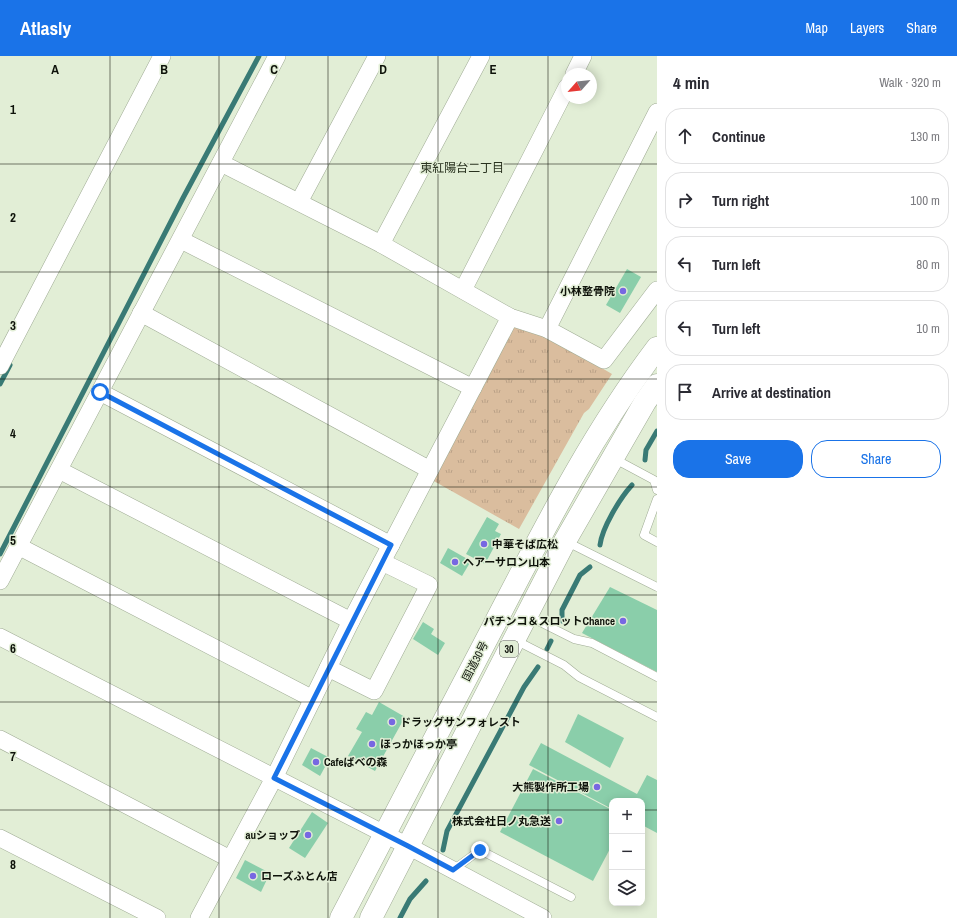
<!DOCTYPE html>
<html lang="en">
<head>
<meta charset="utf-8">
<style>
  :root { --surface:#fff; --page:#f7f7f7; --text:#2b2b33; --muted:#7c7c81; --line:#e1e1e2; --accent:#1a73e8 }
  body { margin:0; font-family:"Archivo Narrow","Noto Sans JP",sans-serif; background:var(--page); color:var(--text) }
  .controls { position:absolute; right:12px; bottom:12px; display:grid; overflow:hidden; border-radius:8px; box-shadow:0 2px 10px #0003 }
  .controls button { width:36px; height:36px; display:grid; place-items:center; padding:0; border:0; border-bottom:1px solid var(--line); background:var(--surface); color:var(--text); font:20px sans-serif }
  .compass { position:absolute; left:561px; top:12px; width:36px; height:36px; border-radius:50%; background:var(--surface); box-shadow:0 2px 10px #0003; rotate:243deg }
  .stop { position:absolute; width:12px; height:12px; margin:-9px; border:3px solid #1a73e8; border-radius:50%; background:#fff }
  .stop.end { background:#1a73e8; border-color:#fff; box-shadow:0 1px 4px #0008 }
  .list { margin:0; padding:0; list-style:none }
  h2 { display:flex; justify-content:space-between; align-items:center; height:52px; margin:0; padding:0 16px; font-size:17px }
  h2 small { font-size:13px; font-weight:400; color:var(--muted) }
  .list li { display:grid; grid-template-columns:26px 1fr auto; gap:12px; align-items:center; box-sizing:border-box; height:56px; margin:0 8px 8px; padding:0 8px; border:1px solid var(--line); border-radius:16px }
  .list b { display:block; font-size:15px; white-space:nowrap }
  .list em { font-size:13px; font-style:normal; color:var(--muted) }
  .actions { display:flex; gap:8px; padding:12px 16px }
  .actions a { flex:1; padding:9px 0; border:1px solid var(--accent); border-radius:16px; text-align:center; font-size:14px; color:var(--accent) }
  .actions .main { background:var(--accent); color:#fff }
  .icon { flex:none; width:22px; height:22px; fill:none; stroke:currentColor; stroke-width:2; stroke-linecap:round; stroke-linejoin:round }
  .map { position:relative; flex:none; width:657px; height:862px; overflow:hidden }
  header { display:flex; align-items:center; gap:24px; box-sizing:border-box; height:56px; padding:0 20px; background:var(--accent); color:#fff }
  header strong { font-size:19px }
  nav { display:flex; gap:22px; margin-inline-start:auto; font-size:14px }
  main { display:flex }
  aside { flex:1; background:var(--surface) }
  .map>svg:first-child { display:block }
  .park { fill:url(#park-tufts) }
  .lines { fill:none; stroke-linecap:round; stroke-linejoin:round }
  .stream { stroke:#397a75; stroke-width:5 }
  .building { fill:#8aceaa }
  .lane-casing { stroke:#9fab94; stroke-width:9 }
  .street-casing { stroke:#9fab94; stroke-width:18 }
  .highway-casing { stroke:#9fab94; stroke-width:23 }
  .lane { stroke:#fff; stroke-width:8 }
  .street { stroke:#fff; stroke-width:17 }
  .highway { stroke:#fff; stroke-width:22 }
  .route { stroke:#1a73e8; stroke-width:5 }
  .grid { fill:none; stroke:#0e120a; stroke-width:1; stroke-opacity:0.55 }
  .poi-dot { fill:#7767e2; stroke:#e2eed6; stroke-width:1.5 }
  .labels { text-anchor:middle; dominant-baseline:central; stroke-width:3; stroke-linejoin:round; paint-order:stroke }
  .shield { fill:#e2eed6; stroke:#4e5447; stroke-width:1 }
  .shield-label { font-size:10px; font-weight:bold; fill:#0e120a }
  .poi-label { font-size:11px; font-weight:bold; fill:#0e120a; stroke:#e2eed6; text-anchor:start }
  .street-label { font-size:11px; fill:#0e120a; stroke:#e2eed6 }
  .neighbourhood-label { font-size:12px; fill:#29321f; stroke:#e2eed6 }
  .grid-label { font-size:13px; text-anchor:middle; font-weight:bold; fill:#0e120a; stroke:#e2eed6; stroke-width:3; stroke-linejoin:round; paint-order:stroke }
</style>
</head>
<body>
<header>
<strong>Atlasly</strong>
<nav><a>Map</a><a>Layers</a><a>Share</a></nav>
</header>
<main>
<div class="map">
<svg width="657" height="862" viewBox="0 0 657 862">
  <defs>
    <pattern id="park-tufts" width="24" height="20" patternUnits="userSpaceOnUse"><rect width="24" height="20" fill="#dabd9e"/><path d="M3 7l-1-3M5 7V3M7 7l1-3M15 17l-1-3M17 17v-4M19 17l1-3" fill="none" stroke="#baa187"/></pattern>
  </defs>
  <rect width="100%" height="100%" fill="#e2eed6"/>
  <polygon class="park" points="520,268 556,285 612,318 589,353 584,357 519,473 432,424 513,270"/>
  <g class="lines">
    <g class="stream">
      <polyline points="0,328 10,309"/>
      <polyline points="645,404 646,394 657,375"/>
      <path d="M 600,489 C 602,472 620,442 632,429"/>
      <polyline points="0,498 183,142 259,0"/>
      <polyline points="562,565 562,554 580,519 590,511"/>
      <polyline points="547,593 551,585"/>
      <polyline points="443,794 447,775 524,631 538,611"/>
      <polyline points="400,862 410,843 426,825"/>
    </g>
  </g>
  <g class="building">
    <polygon points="627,213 641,221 620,257 606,249"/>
    <polygon points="487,461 499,468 495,475 501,478 485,508 466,498"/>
    <polygon points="448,492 471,505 462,520 440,507"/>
    <polygon points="610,531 657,554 657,616 582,577"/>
    <polygon points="423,566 434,573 431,578 445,587 438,599 413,583"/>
    <polygon points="379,646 405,661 375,715 348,700 362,676 356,673 366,656 372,659"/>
    <polygon points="578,658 624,682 610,712 565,686"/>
    <polygon points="541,687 637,738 647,719 657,724 657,777 642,769 642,745 612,745 612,753 529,709"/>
    <polygon points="311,692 330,702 320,720 302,709"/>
    <polygon points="533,713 612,754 612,789 593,825 500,776"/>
    <polygon points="312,756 328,767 305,802 289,792"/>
    <polygon points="245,804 270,817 261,836 236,822"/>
  </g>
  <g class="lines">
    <defs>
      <g id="lane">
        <polyline points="613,402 654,424 657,434"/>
        <polyline points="657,443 644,479 657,486"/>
        <polyline points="565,485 657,531"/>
        <polyline points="528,560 574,583 592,587 657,621"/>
        <polyline points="515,584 564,609 579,621 657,661"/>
        <polyline points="453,814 480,794 571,841"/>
      </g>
      <g id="street">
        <polyline points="574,18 583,0"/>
        <polyline points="221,107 381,188 510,261 547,273 604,304 657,234"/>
        <polyline points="299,146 377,0"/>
        <polyline points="181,184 473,332"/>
        <polyline points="381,188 481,0"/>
        <polyline points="463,234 567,31"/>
        <polyline points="141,257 430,414"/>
        <polyline points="547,273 657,56"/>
        <polyline points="0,310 162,0"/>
        <polyline points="100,336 391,489"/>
        <polyline points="59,414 351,565"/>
        <polyline points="18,490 313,643"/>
        <polyline points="0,525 277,0"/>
        <polyline points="0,581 408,790 543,862"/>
        <polyline points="328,612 374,635 429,529 382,506"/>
        <polyline points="0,683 230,803"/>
        <polyline points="0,782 157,862"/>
        <polyline points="199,862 274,722 351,565 510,261"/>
      </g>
      <g id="highway">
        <path d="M 341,862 C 392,765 442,668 493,571 C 543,475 591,379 657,292"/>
        <polyline points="371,862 565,485 645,346 657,329"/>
      </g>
    </defs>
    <use href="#lane" class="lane-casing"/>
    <use href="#street" class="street-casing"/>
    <use href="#highway" class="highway-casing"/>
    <use href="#lane" class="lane"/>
    <use href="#street" class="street"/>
    <use href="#highway" class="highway"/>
  </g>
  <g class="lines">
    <polyline class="route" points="100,336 391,489 274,722 408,790 453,814 480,794"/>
  </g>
  <path class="grid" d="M 110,0 L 110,862M 219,0 L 219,862M 328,0 L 328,862M 438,0 L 438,862M 548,0 L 548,862M 0,108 L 657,108M 0,216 L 657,216M 0,323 L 657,323M 0,431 L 657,431M 0,539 L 657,539M 0,646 L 657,646M 0,754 L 612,754M 642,754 L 657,754"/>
  <g class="poi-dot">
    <circle cx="623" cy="235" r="4"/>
    <circle cx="484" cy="488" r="4"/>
    <circle cx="455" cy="506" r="4"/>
    <circle cx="623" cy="565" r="4"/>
    <circle cx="392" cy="666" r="4"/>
    <circle cx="372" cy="688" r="4"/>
    <circle cx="316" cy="706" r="4"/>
    <circle cx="597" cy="731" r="4"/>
    <circle cx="559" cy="765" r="4"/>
    <circle cx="308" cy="779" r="4"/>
    <circle cx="253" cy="820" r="4"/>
  </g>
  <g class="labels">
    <rect class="shield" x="500" y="585" width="18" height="16" rx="3"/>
    <g class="shield-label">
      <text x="509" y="593">30</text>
    </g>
    <g class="poi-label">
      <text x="615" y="235" text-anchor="end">小林整骨院</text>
      <text x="492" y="488">中華そば広松</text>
      <text x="463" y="506">ヘアーサロン山本</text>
      <text x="615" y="565" text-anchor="end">パチンコ＆スロットChance</text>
      <text x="400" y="666">ドラッグサンフォレスト</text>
      <text x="380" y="688">ほっかほっか亭</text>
      <text x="324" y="706">Cafeばべの森</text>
      <text x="589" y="731" text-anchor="end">大熊製作所工場</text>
      <text x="551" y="765" text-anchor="end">株式会社日ノ丸急送</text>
      <text x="300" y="779" text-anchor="end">auショップ</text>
      <text x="261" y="820">ローズふとん店</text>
    </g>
    <g class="street-label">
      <text transform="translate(475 605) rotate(-63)">国道30号</text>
    </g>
    <g class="neighbourhood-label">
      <text x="462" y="112">東紅陽台二丁目</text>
    </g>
  </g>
  <g class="grid-label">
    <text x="55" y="18">A</text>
    <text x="164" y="18">B</text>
    <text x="274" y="18">C</text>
    <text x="383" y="18">D</text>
    <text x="493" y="18">E</text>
    <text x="13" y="58">1</text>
    <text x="13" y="166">2</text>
    <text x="13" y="274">3</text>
    <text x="13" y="382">4</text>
    <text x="13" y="489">5</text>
    <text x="13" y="597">6</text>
    <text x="13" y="705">7</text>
    <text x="13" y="813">8</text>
  </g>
</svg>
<div class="controls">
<button>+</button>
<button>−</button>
<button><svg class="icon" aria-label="layers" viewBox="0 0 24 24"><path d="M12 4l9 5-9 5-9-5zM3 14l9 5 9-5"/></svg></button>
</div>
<svg class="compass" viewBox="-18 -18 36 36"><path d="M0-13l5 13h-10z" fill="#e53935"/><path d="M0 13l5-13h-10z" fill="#7c7c81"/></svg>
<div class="stop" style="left:100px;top:336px"></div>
<div class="stop end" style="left:480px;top:794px"></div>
</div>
<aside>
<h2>4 min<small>Walk · 320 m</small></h2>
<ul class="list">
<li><svg class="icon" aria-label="ahead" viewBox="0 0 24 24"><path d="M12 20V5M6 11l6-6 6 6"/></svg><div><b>Continue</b></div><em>130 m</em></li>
<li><svg class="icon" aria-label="right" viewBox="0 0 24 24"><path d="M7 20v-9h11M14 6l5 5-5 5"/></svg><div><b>Turn right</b></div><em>100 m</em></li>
<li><svg class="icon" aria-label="left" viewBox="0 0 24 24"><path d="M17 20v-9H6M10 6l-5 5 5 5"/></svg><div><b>Turn left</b></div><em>80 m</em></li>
<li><svg class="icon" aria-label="left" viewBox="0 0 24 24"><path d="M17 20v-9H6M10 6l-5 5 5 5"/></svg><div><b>Turn left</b></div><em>10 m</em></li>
<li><svg class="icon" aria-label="arrive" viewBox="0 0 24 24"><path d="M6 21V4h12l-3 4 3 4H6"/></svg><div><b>Arrive at destination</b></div></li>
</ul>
<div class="actions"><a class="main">Save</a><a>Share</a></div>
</aside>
</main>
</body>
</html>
